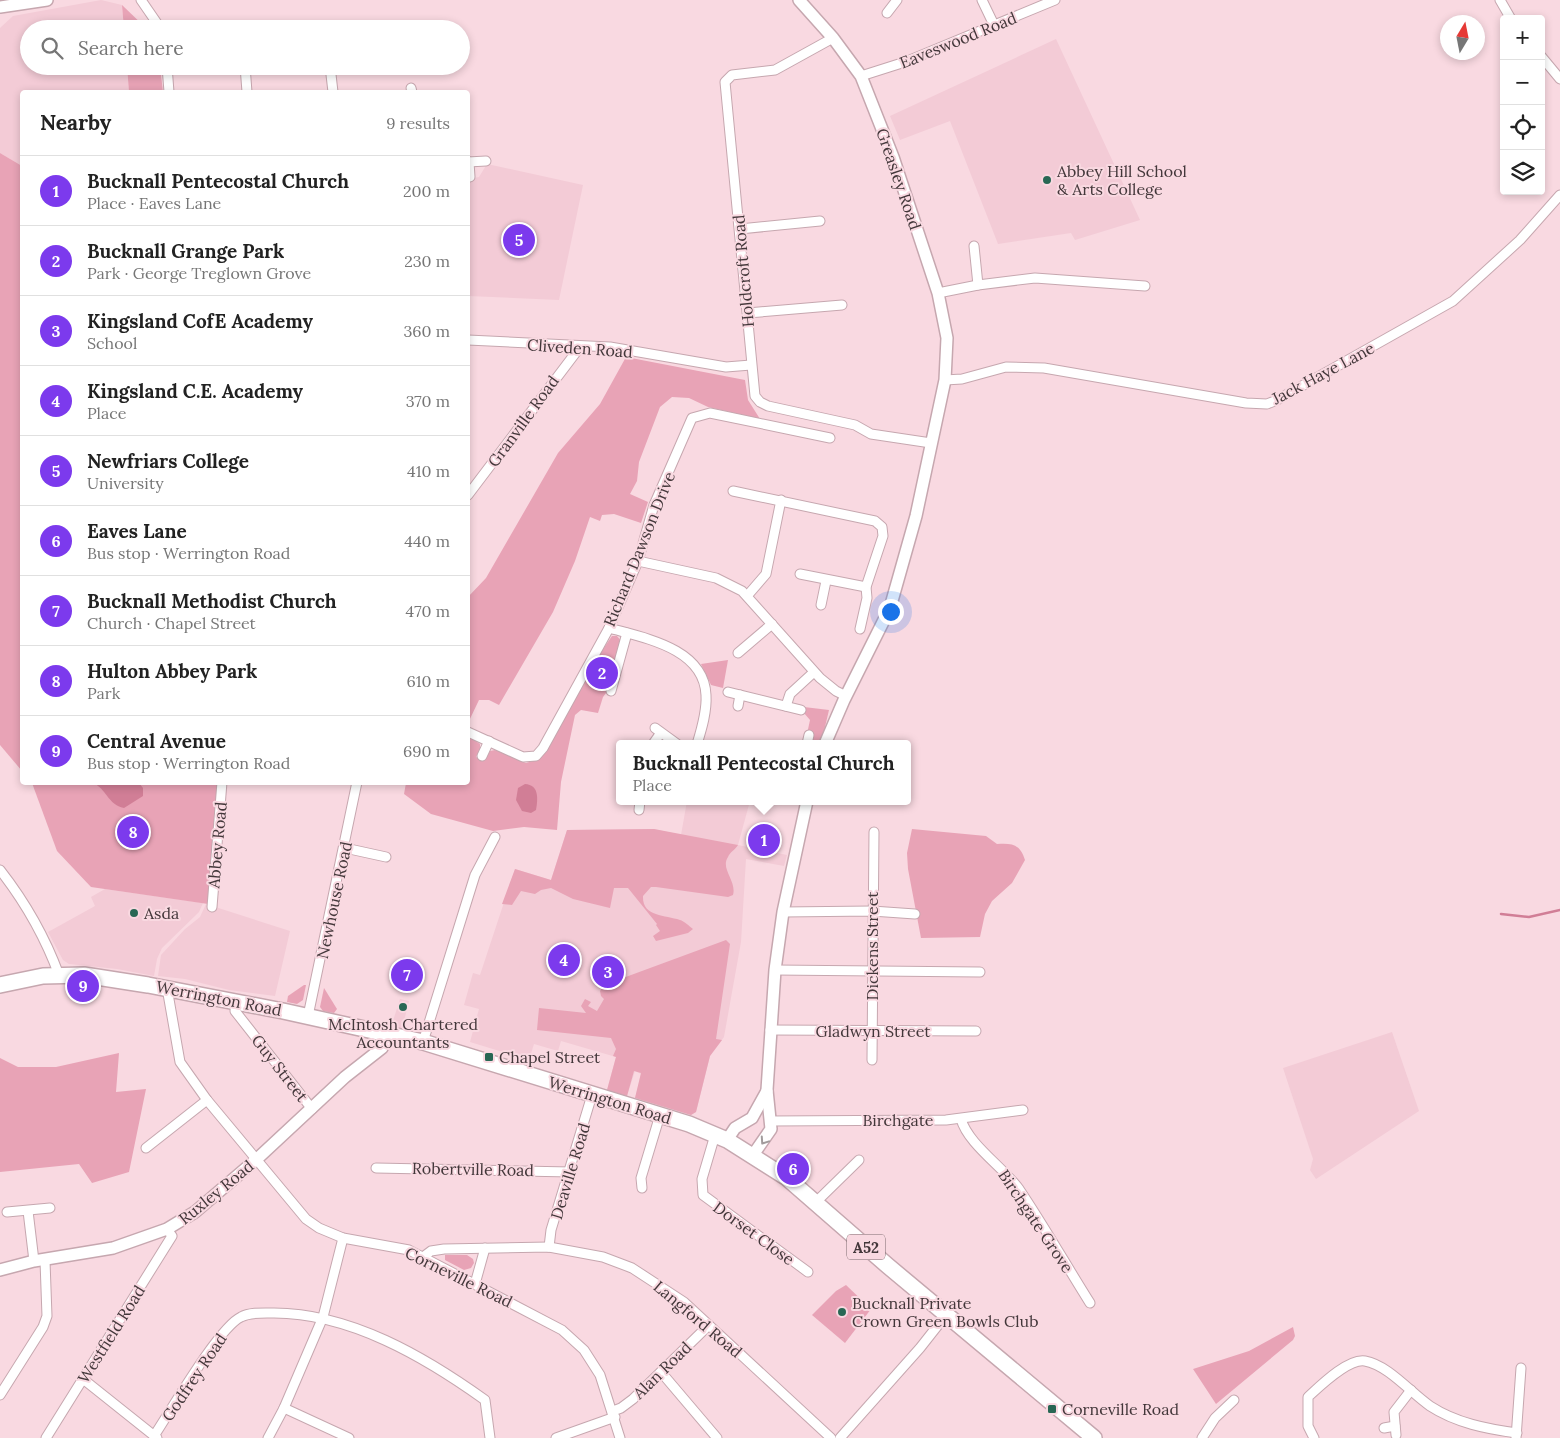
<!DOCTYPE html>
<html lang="en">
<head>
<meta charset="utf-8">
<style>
  :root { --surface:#fff; --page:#f6f6f6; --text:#222; --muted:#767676; --line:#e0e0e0; --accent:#7c3aed }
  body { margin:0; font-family:Lora,serif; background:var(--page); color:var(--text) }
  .controls { position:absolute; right:15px; top:15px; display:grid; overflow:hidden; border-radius:5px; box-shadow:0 2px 8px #0003 }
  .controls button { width:45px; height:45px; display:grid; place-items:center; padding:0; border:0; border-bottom:1px solid var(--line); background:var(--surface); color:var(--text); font:25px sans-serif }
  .compass { position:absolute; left:1440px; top:15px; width:45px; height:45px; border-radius:50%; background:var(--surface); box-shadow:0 2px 8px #0003; rotate:10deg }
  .you { position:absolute; left:890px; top:611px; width:18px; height:18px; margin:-12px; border:4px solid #fff; border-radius:50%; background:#1a73e8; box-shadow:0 0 0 8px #1a73e833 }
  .badge { display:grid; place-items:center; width:32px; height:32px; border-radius:50%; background:var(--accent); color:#fff; font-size:16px; font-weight:700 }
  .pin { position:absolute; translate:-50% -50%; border:2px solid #fff; box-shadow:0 1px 5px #0006 }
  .popup { position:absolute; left:616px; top:740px; width:295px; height:65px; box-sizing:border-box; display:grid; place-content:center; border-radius:5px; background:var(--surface); filter:drop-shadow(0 1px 4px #0005); font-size:16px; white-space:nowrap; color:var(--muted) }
  .popup b { font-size:19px; color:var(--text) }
  .popup::after { content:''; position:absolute; left:50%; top:100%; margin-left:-10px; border:10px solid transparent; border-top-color:var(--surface) }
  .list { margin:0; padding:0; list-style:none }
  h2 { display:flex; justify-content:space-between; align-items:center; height:65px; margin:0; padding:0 20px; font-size:21px }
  h2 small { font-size:16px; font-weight:400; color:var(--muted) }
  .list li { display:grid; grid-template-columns:32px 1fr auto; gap:15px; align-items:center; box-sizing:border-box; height:70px; padding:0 20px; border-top:1px solid var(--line) }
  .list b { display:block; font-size:19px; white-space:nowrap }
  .list p { margin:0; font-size:16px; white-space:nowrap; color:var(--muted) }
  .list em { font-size:16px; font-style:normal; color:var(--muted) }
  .icon { flex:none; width:28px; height:28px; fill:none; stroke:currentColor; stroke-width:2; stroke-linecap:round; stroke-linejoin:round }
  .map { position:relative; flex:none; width:1560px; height:1438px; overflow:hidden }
  .search { position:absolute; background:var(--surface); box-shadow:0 2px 8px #0003; left:20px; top:20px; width:450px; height:55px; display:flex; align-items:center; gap:12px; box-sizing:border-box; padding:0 18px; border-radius:28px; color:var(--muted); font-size:19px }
  .panel { position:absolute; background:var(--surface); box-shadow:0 2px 8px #0003; left:20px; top:90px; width:450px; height:695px; border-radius:5px }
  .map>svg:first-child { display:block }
  .built { fill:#f3cbd6 }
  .green { fill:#e8a3b6 }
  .water { fill:#d17e96 }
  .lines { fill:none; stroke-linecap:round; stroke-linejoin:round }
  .stream { stroke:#d17e96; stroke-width:2.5 }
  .minor-casing { stroke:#c6a7af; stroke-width:11 }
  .tertiary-casing { stroke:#c6a7af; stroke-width:14 }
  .trunk-casing { stroke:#c6a7af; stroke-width:18 }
  .minor { stroke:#fff; stroke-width:9 }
  .tertiary { stroke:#fff; stroke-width:11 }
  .trunk { stroke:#fff; stroke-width:15 }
  .oneway { stroke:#a19b9c }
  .poi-dot { fill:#286754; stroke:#f9d9e1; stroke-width:2 }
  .labels { text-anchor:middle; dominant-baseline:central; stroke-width:4; stroke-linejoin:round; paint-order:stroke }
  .shield { fill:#f9d9e1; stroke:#7a686c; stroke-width:1 }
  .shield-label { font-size:15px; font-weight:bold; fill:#43373a }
  .street-label { font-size:16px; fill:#43373a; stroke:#f9d9e1 }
  .poi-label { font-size:16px; fill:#43373a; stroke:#f9d9e1; text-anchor:start }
</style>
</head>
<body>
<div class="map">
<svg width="1560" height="1438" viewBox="0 0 1560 1438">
  <rect width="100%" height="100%" fill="#f9d9e1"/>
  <g class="built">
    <polygon points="101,0 122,5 124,29 29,29 29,66 127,66 129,92 22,92 22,166 0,153 0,28 13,16"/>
    <polygon points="1056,39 1140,220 1075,240 1071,233 998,244 950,121 900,140 890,116"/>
    <polygon points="487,164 583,185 559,300 468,296 468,179 479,177"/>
    <polygon points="687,801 750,801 738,845 787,855 784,866 746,859 741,942 724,1037 710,1056 696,1112 691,1115 635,1098 641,1074 635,1071 627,1096 607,1090 616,1057 561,1041 558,1051 534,1044 529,1060 470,1042 479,1009 464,1005 473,973 480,975 515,869 551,880 567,830 654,829 681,835"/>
    <polygon points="105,889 203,903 199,912 162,948 157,959 154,976 117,969 69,964 63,960 48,932 95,906 91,897"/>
    <polygon points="206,904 290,931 275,996 229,990 185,979 158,976 161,955 185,929 200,917"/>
    <polygon points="400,999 409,1001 402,1029 391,1027"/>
    <polygon points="1392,1032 1419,1111 1316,1179 1310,1170 1313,1159 1283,1068"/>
  </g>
  <g class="green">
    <polygon points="122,5 147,29 124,29"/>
    <polygon points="127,66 160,66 163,92 129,92"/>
    <polygon points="0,153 22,166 22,771 0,745"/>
    <polygon points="626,357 745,380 748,400 760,419 708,407 689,398 672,397 660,407 639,462 637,481 630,494 648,502 641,523 614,514 602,515 600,521 590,517 575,561 553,612 499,705 489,700 479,700 468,723 468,597 486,578 558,453 600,404"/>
    <polygon points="612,636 617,636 622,642 610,688 603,697 598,713 581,710 575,715 561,782 557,830 524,827 493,831 431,814 404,794 406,783 468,782 468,736 480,744 480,749 476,757 484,761 490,751 495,750 526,763 539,759 592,665"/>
    <polygon points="728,660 723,688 711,685 701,664"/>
    <polygon points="804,707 829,710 821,744 810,744 807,734 810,720 804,713"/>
    <polygon points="32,783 219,783 208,904 91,887 57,851"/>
    <path d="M 654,829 L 738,845 C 735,850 730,852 728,857 C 720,869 737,881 733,895 L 728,897 L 656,887 L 651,887 L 643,896 C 642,917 665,915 680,920 C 684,921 689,926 693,929 L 688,933 L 656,941 L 653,936 L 660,931 L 656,925 L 657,924 L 628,888 L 614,888 L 610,908 L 573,899 L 551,888 L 541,890 L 535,894 L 521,891 L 512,905 L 502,904 L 515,869 L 551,880 L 567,830 Z"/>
    <path d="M 912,829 L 986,836 L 997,844 C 1012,843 1020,844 1025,860 L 1012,883 L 992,901 L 985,914 L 980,937 L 921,938 L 908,869 L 907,853 Z"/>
    <polygon points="726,940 730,944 716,1039 722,1040 710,1056 696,1112 691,1115 635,1098 641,1073 634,1071 627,1096 607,1090 616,1057 613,1056 616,1049 611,1038 537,1030 539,1008 586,1013 581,1006 585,999 591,1002 588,1006 597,1011 604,999 601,996 600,991 604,985"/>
    <polygon points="304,985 306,985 303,1000 297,1004 287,1002 288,996"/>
    <polygon points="324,988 337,1009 334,1013 323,1011 320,1007"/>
    <polygon points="119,1053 116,1092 146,1089 129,1172 92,1183 79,1164 0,1172 0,1058 18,1067 56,1067"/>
    <polygon points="445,1255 467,1255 473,1259 474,1263 471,1268 464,1270 445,1260"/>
    <polygon points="846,1285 871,1309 845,1343 812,1315 836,1291"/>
    <polygon points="1293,1327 1295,1336 1293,1340 1216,1404 1193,1369 1249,1351"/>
  </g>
  <g class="water">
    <path d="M 93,783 L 139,783 L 143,788 L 143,796 L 124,808 C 108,805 106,788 93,783 Z"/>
    <path d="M 525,784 C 539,785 538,798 536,810 L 531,813 L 522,811 L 516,800 L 518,788 Z"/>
  </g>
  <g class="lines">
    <polyline class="stream" points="1501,914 1529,917 1560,910"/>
    <defs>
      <g id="minor">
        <polyline points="141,0 161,29"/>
        <polyline points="982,0 994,25"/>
        <polyline points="1500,0 1511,19"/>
        <polyline points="887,13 897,0"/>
        <polyline points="833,38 775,70 732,75 725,82 755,396 760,402 768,406 855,425 871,434 931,443"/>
        <polyline points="1541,56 1560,79"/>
        <polyline points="167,66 169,92"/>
        <polyline points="245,66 247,92"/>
        <polyline points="330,66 333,92"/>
        <polyline points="861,76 905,62 1055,0"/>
        <polyline points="411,88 412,92"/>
        <polyline points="468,162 486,161"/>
        <polyline points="469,162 470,177"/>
        <polyline points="740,229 820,221"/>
        <polyline points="974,246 978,285"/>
        <polyline points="938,293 978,285 1035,278 1145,286"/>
        <polyline points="748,313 842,305"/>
        <polyline points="468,340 610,347 726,367 751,365"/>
        <polyline points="945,380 962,379 1006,367 1044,368 1246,403 1267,404 1277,400 1453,301 1520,240 1560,195"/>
        <polyline points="733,491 875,521 882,527 883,536 866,587 867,598 860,629"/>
        <polyline points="468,495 580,347"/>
        <polyline points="638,561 716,578 742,591 820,678 836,691 846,696"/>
        <polyline points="800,574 866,587"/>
        <polyline points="747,596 766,574 781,500"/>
        <polyline points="821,605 826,581"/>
        <path d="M 609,628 C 644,638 704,648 706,695 C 707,711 702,728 697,744"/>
        <polyline points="738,653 772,624"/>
        <polyline points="611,691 627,633"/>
        <polyline points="728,692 801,710"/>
        <polyline points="738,706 740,695"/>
        <polyline points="786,706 790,694 814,672"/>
        <polyline points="655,728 677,744"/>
        <polyline points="468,732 523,757 536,756 543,748 609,628 638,561 654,505 692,418 710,413 830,438"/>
        <polyline points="653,744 660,734"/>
        <polyline points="807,744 809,735"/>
        <polyline points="482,756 489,741"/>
        <polyline points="639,810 640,801"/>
        <polyline points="345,848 386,857"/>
        <path d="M 0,870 C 25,902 45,937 59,975"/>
        <polyline points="212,907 222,782"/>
        <polyline points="783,912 872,911 915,914"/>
        <polyline points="775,970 980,972"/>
        <polyline points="167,988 180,1062 207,1100 306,1219 319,1228 343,1238 409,1250 562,1330 584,1350 600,1375 620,1438"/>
        <polyline points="236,1002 235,1011 312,1109"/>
        <polyline points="308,1016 357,782"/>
        <polyline points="770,1030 976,1031"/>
        <polyline points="423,1042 475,875 495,837"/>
        <polyline points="872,1060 874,832"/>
        <path d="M 961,1119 C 968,1144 1003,1167 1019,1189 C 1044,1226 1066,1265 1090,1303"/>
        <polyline points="771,1121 946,1120 1023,1110"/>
        <polyline points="715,1135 702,1179 703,1195 808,1272"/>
        <polyline points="146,1148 207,1100"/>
        <polyline points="376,1168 571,1172"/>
        <polyline points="642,1188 641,1178 660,1115"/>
        <polyline points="816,1202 859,1160"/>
        <polyline points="28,1211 34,1261"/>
        <polyline points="7,1212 50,1208"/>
        <polyline points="549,1247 551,1230 592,1095"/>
        <polyline points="423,1257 431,1251 444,1249 549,1247 603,1257 632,1268 684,1302 831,1438"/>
        <polyline points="475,1284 485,1248"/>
        <polyline points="661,1372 717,1438"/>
        <polyline points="83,1379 157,1438"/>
        <polyline points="0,1395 43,1327 47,1316 45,1261"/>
        <polyline points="284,1408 349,1438"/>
        <polyline points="613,1411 621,1408 633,1399 709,1325"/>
        <polyline points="1384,1428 1395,1426"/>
        <polyline points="1396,1435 1394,1412 1411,1390"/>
        <path d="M 154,1436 C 170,1412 219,1327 241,1317 C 250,1312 264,1313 274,1313 C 350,1313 425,1357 485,1400 L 490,1438"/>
        <polyline points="46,1438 172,1236 167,1229"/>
        <polyline points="268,1438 284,1408 323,1317 343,1238"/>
        <polyline points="556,1438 615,1417"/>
        <polyline points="840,1438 920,1348 946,1315"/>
        <polyline points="1202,1438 1215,1418 1234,1400"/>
        <path d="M 1314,1438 L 1308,1426 L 1308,1397 C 1319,1387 1348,1358 1365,1361 C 1388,1365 1411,1393 1430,1406 C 1456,1423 1487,1429 1517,1433"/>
        <polyline points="1516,1438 1521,1368"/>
      </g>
      <g id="tertiary">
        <polyline points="799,0 833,38 861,76 893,157 938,293 947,338 945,380 916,516 890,608 844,700 825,744"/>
        <polyline points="0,7 47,0"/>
        <polyline points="727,1140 735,1128 752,1118 767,1091"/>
        <polyline points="753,1155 771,1129 767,1090 775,970 783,912 807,801"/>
        <polyline points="0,1270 34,1261 113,1248 167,1229 195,1212 258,1158 345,1077 382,1048 387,1033"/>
      </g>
      <polyline id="trunk" points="0,985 43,976 84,975 148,985 283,1011 423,1042 689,1124 727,1140 787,1178 888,1266 1094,1438"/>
    </defs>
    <use href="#minor" class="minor-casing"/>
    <use href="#tertiary" class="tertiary-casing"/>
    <use href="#trunk" class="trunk-casing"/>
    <use href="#minor" class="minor"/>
    <use href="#tertiary" class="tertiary"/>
    <use href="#trunk" class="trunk"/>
  </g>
  <defs><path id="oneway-chevron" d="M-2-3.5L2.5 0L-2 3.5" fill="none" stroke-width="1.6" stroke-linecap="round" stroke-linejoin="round" transform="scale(1.25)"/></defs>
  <use class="oneway" href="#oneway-chevron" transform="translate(764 1141) rotate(124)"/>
  <g class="poi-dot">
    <circle cx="1047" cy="180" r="5"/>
    <circle cx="134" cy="913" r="5"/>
    <circle cx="403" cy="1007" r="5"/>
    <rect x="484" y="1052" width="10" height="10" rx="2.5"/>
    <circle cx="842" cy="1312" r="5"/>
    <rect x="1047" y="1404" width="10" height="10" rx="2.5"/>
  </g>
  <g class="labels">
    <rect class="shield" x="847" y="1234.5" width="38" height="25" rx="4"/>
    <g class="shield-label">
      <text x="866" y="1247">A52</text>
    </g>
    <g class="street-label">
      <text transform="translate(958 40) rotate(-22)">Eaveswood Road</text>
      <text transform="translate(899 179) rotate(71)">Greasley Road</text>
      <text transform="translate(743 271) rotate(-95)">Holdcroft Road</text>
      <text transform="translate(580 348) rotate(4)">Cliveden Road</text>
      <text transform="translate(1323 373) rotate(-28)">Jack Haye Lane</text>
      <text transform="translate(523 421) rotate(-54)">Granville Road</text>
      <text transform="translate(639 549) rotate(-68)">Richard Dawson Drive</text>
      <text transform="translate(217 845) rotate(-85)">Abbey Road</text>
      <text transform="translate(334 900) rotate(-78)">Newhouse Road</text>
      <text transform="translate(872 946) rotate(-90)">Dickens Street</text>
      <text transform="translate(219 998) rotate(11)">Werrington Road</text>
      <text x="873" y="1031">Gladwyn Street</text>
      <text transform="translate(280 1068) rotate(52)">Guy Street</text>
      <text transform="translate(610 1100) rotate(17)">Werrington Road</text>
      <text x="898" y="1120">Birchgate</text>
      <text transform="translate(473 1169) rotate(1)">Robertville Road</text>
      <text transform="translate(570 1171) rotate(-73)">Deaville Road</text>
      <text transform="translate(216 1192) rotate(-39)">Ruxley Road</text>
      <text transform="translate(1036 1221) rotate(56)">Birchgate Grove</text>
      <text transform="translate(754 1233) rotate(36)">Dorset Close</text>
      <text transform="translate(459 1277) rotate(26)">Corneville Road</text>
      <text transform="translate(698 1319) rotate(40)">Langford Road</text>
      <text transform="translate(111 1334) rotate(-58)">Westfield Road</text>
      <text transform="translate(662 1370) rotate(-44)">Alan Road</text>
      <text transform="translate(194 1377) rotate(-56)">Godfrey Road</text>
    </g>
    <g class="poi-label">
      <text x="1057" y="171">Abbey Hill School<tspan x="1057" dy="18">&amp; Arts College</tspan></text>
      <text x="144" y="913">Asda</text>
      <text x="403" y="1024" text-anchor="middle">McIntosh Chartered<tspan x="403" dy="18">Accountants</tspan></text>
      <text x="499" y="1057">Chapel Street</text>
      <text x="852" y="1303">Bucknall Private<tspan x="852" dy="18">Crown Green Bowls Club</tspan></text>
      <text x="1062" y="1409">Corneville Road</text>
    </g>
  </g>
</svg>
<div class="controls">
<button>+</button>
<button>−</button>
<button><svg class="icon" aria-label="locate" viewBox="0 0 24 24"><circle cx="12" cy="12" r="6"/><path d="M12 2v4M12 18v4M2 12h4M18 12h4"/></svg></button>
<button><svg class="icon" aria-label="layers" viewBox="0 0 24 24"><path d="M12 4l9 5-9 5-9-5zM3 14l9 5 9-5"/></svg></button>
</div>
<svg class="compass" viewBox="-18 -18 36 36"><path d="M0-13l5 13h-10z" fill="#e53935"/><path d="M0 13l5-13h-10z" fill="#767676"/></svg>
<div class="you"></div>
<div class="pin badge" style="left:764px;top:840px">1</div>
<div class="popup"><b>Bucknall Pentecostal Church</b>Place</div>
<div class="pin badge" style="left:602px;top:673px">2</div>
<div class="pin badge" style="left:608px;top:972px">3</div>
<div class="pin badge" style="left:564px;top:960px">4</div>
<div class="pin badge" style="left:519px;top:240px">5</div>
<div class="pin badge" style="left:793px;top:1169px">6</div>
<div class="pin badge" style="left:407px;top:975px">7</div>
<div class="pin badge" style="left:133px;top:832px">8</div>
<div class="pin badge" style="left:83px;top:986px">9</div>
<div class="search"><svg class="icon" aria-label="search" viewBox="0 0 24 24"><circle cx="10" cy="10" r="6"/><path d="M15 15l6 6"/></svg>Search here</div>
<section class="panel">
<h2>Nearby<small>9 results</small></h2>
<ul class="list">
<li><span class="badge">1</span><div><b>Bucknall Pentecostal Church</b><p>Place · Eaves Lane</p></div><em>200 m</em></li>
<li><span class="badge">2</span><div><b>Bucknall Grange Park</b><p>Park · George Treglown Grove</p></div><em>230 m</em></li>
<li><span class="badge">3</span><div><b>Kingsland CofE Academy</b><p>School</p></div><em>360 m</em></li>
<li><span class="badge">4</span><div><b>Kingsland C.E. Academy</b><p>Place</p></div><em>370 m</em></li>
<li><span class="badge">5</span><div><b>Newfriars College</b><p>University</p></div><em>410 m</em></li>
<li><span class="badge">6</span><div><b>Eaves Lane</b><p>Bus stop · Werrington Road</p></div><em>440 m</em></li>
<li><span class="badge">7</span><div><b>Bucknall Methodist Church</b><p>Church · Chapel Street</p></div><em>470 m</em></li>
<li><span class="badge">8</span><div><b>Hulton Abbey Park</b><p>Park</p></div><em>610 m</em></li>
<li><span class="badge">9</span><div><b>Central Avenue</b><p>Bus stop · Werrington Road</p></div><em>690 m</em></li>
</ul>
</section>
</div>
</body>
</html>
